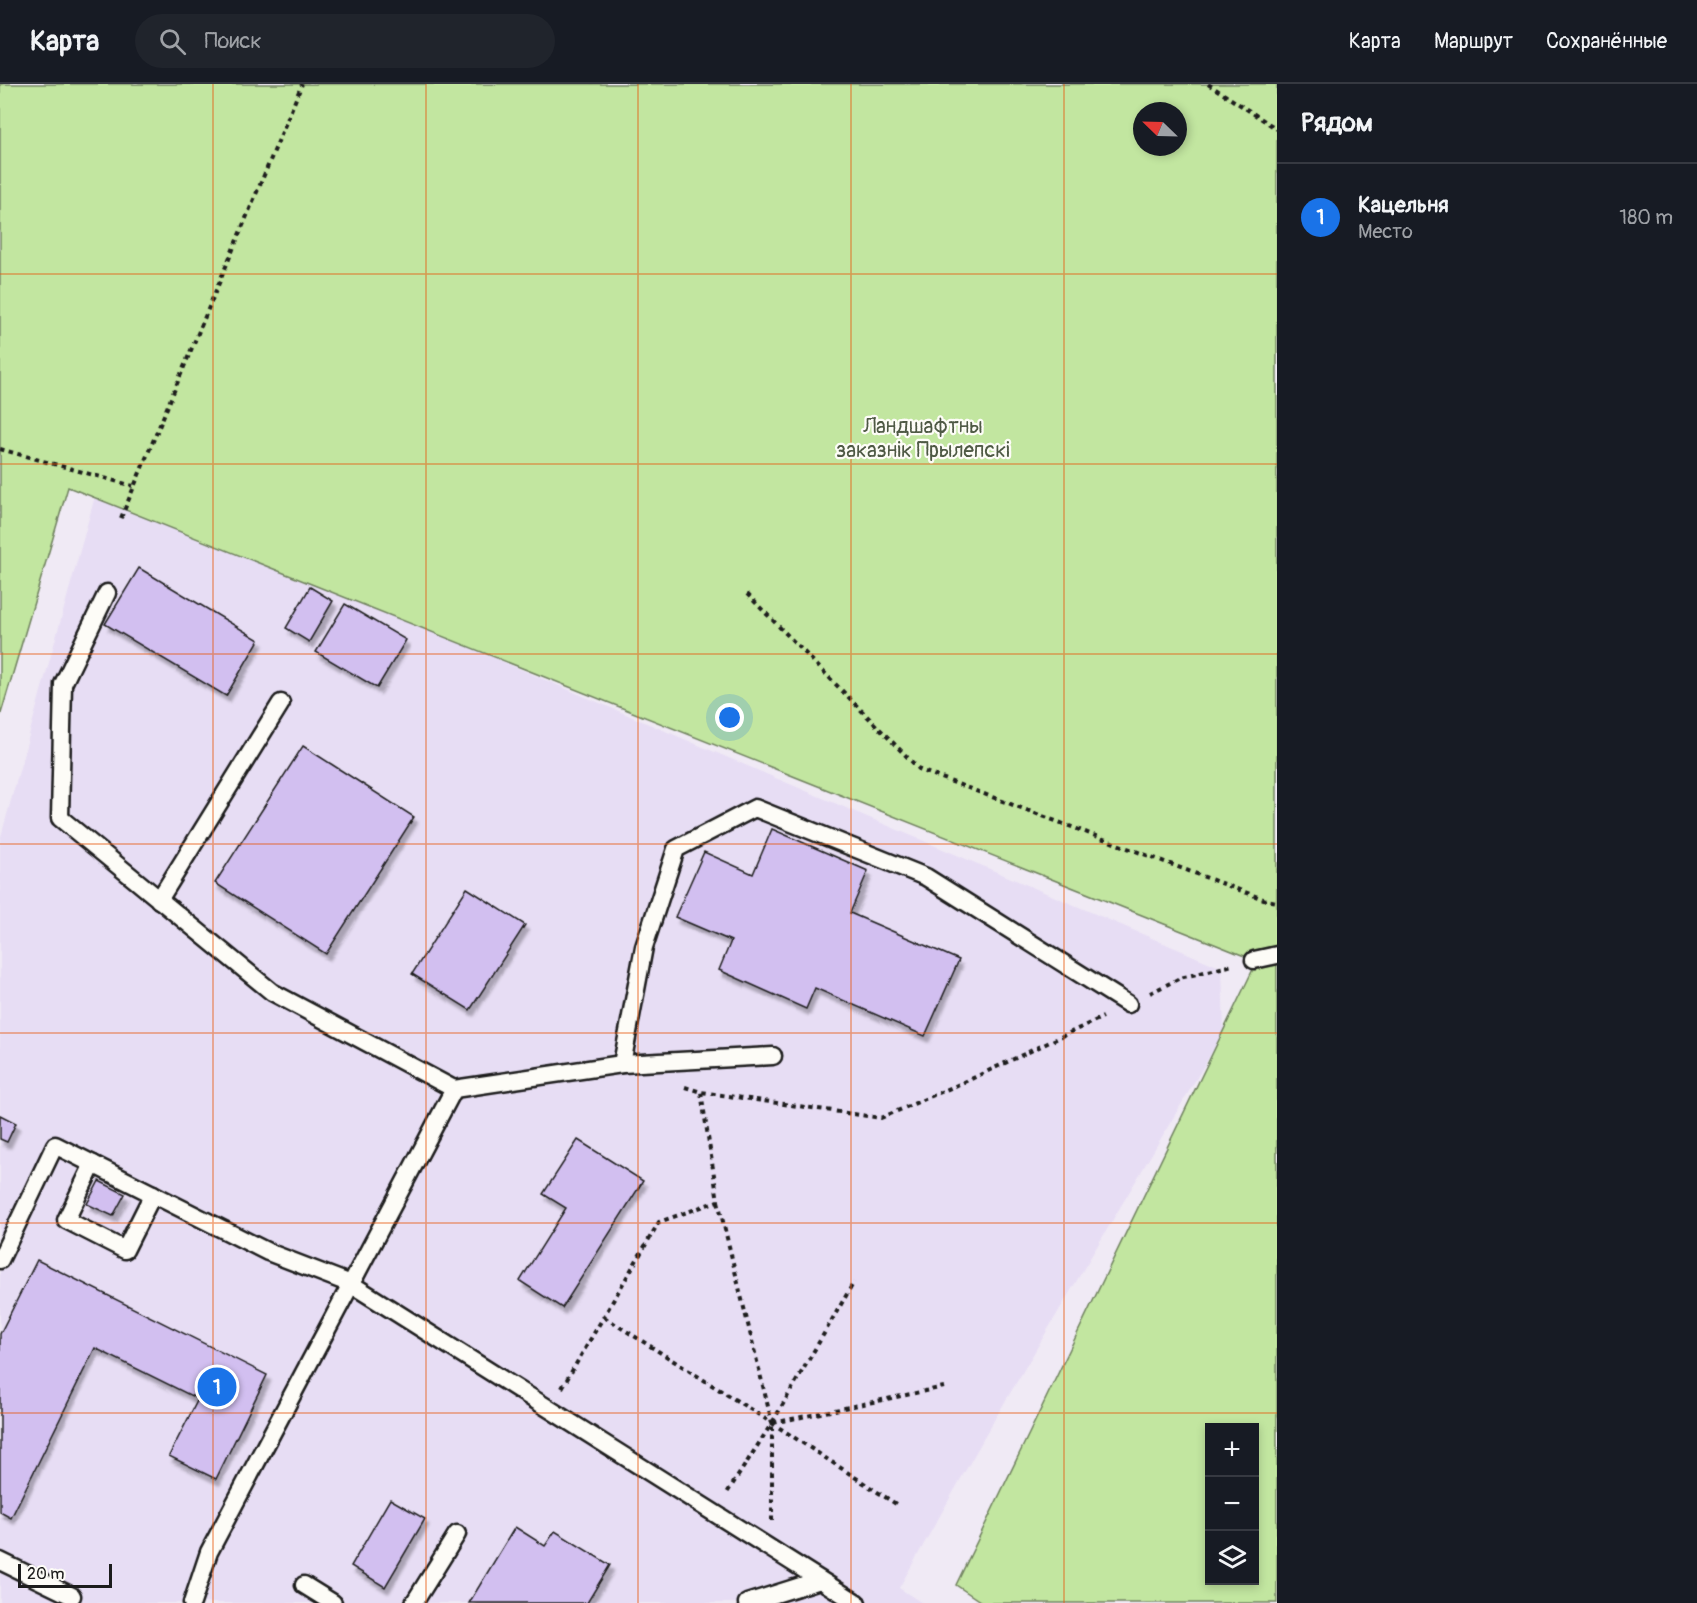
<!DOCTYPE html>
<html lang="ru">
<head>
<meta charset="utf-8">
<style>
  :root { --surface:#171b24; --page:#20242c; --text:#f1f3f6; --muted:#9ea1a6; --line:#363941; --accent:#1a73e8 }
  body { margin:0; font-family:Pangolin,sans-serif; background:var(--page); color:var(--text) }
  .controls { position:absolute; right:18px; bottom:18px; display:grid; overflow:hidden; border-radius:0px; box-shadow:0 3px 9px #0003 }
  .controls button { width:54px; height:54px; display:grid; place-items:center; padding:0; border:0; border-bottom:2px solid var(--line); background:var(--surface); color:var(--text); font:30px sans-serif }
  .compass { position:absolute; left:1133px; top:18px; width:54px; height:54px; border-radius:50%; background:var(--surface); box-shadow:0 3px 9px #0003; rotate:293deg }
  .scale { position:absolute; left:18px; bottom:15px; width:94px; box-sizing:border-box; padding-left:6px; border:3px solid #1c1c1c; border-top:0; font-size:16px; line-height:21px; white-space:nowrap; color:#1c1c1c; -webkit-text-stroke:4px #fdfcf7; paint-order:stroke }
  .you { position:absolute; left:730px; top:634px; width:21px; height:21px; margin:-15px; border:4px solid #fff; border-radius:50%; background:#1a73e8; box-shadow:0 0 0 9px #1a73e833 }
  .badge { display:grid; place-items:center; width:39px; height:39px; border-radius:50%; background:var(--accent); color:#fff; font-size:20px; font-weight:700 }
  .pin { position:absolute; translate:-50% -50%; border:3px solid #fff; box-shadow:0 2px 6px #0006 }
  .list { margin:0; padding:0; list-style:none }
  h2 { display:flex; justify-content:space-between; align-items:center; height:78px; margin:0; padding:0 24px; font-size:26px }
  h2 small { font-size:20px; font-weight:400; color:var(--muted) }
  .list li { display:grid; grid-template-columns:39px 1fr auto; gap:18px; align-items:center; box-sizing:border-box; height:108px; padding:0 24px; border-top:2px solid var(--line) }
  .list b { display:block; font-size:22px; white-space:nowrap }
  .list p { margin:0; font-size:20px; white-space:nowrap; color:var(--muted) }
  .list em { font-size:20px; font-style:normal; color:var(--muted) }
  .icon { flex:none; width:33px; height:33px; fill:none; stroke:currentColor; stroke-width:2; stroke-linecap:round; stroke-linejoin:round }
  .map { position:relative; flex:none; width:1277px; height:1519px; overflow:hidden }
  header { display:flex; align-items:center; gap:36px; box-sizing:border-box; height:84px; padding:0 30px; background:var(--surface); border-bottom:2px solid var(--line) }
  header strong { font-size:28px }
  nav { display:flex; gap:33px; margin-inline-start:auto; font-size:21px }
  .search { width:420px; height:54px; background:var(--page); display:flex; align-items:center; gap:15px; box-sizing:border-box; padding:0 21px; border-radius:33px; color:var(--muted); font-size:22px }
  main { display:flex }
  aside { flex:1; background:var(--surface) }
  .map>svg:first-child { display:block }
  .built { fill:#e7ddf4 }
  .green { fill:#c2e6a0; stroke:#6f815e; stroke-width:1.5; fill-rule:evenodd }
  .building { fill:#d2bff0; stroke:#1c1c1c; stroke-width:1.5; filter:url(#shadow) }
  .lines { fill:none; stroke-linecap:round; stroke-linejoin:round }
  .service-casing { stroke:#1c1c1c; stroke-width:21 }
  .path { stroke:#1c1c1c; stroke-width:4; stroke-dasharray:4.5 4.5; stroke-linecap:butt }
  .service { stroke:#fdfcf7; stroke-width:16 }
  .grid { fill:none; stroke:#e8590c; stroke-width:1.5; stroke-opacity:0.55 }
  .labels { text-anchor:middle; dominant-baseline:central; stroke-width:4.5; stroke-linejoin:round; paint-order:stroke }
  .park-label { font-size:21px; fill:#4e5944; stroke:#fdfcf7 }
</style>
</head>
<body>
<header>
<strong>Карта</strong>
<div class="search"><svg class="icon" aria-label="search" viewBox="0 0 24 24"><circle cx="10" cy="10" r="6"/><path d="M15 15l6 6"/></svg>Поиск</div>
<nav><a>Карта</a><a>Маршрут</a><a>Сохранённые</a></nav>
</header>
<main>
<div class="map">
<svg width="1277" height="1519" viewBox="0 0 1277 1519">
  <defs>
    <filter id="shadow"><feDropShadow dx="3.5" dy="6" stdDeviation="1.5" flood-color="#0004"/></filter>
  </defs>
  <rect width="100%" height="100%" fill="#f0eaf5"/>
  <filter id="ink" filterUnits="userSpaceOnUse"><feTurbulence type="fractalNoise" baseFrequency=".0167" numOctaves="2"/><feDisplacementMap in="SourceGraphic" scale="12" xChannelSelector="R" yChannelSelector="G"/><feConvolveMatrix kernelMatrix="1 2 1 2 8 2 1 2 1" color-interpolation-filters="sRGB"/></filter>
  <g filter="url(#ink)">
    <polygon class="built" points="97,405 1222,884 1224,948 993,1338 899,1504 922,1519 0,1519 0,756"/>
    <path class="green" d="M 0,0 L 1277,0 L 1277,1519 L 983,1519 L 956,1501 L 1257,877 L 68,403 L 0,633 ZM 1142,27 L 1178,27 L 1178,63 L 1142,63 ZM 1210,1344 L 1254,1344 L 1254,1496 L 1210,1496 Z"/>
    <g class="building">
      <polygon points="139,484 259,556 226,612 105,540"/>
      <polygon points="310,503 333,517 309,558 286,544"/>
      <polygon points="345,520 406,556 377,604 316,568"/>
      <polygon points="303,662 414,733 326,870 215,799"/>
      <polygon points="772,745 868,787 850,829 959,876 925,952 815,904 806,925 719,886 731,857 675,833 704,768 753,790"/>
      <polygon points="467,804 525,841 470,926 412,890"/>
      <polygon points="0,1031 16,1039 7,1058 0,1055"/>
      <polygon points="578,1056 643,1097 562,1224 520,1197 566,1124 543,1110"/>
      <polygon points="99,1097 125,1110 113,1132 87,1120"/>
      <polygon points="37,1176 267,1291 216,1395 169,1372 198,1315 95,1264 11,1434 0,1428 0,1250"/>
      <polygon points="390,1415 425,1435 385,1503 351,1482"/>
      <polygon points="515,1443 545,1462 555,1447 610,1481 587,1519 469,1519"/>
    </g>
    <g class="lines">
      <defs>
        <g id="service">
          <polyline points="159,816 281,619"/>
          <polyline points="1254,876 1277,871"/>
          <polyline points="622,980 644,863 676,765 755,724 926,793 1128,920"/>
          <polyline points="454,1005 622,980 773,972"/>
          <polyline points="93,1080 66,1136 125,1166 153,1110"/>
          <polyline points="0,1176 55,1061 268,1168 351,1200 454,1005 272,908 60,734 63,600 107,509"/>
          <polyline points="0,1477 72,1512"/>
          <polyline points="304,1501 333,1519"/>
          <polyline points="192,1519 209,1468 351,1200 857,1519"/>
          <polyline points="414,1519 457,1450"/>
          <polyline points="747,1519 820,1496"/>
        </g>
      </defs>
      <use href="#service" class="service-casing"/>
      <g class="path">
        <polyline points="1208,0 1277,45"/>
        <polyline points="0,365 133,402"/>
        <polyline points="121,434 302,0"/>
        <polyline points="747,510 920,686 1266,816 1277,818"/>
        <polyline points="1150,909 1180,894 1233,881"/>
        <polyline points="685,1003 701,1008 881,1034 971,995 1103,933"/>
        <polyline points="718,1117 772,1339 727,1409"/>
        <polyline points="604,1233 772,1339 899,1422"/>
        <polyline points="562,1304 659,1138 718,1117 701,1008"/>
        <polyline points="773,1339 944,1303"/>
        <polyline points="772,1437 772,1339 854,1198"/>
      </g>
      <use href="#service" class="service"/>
    </g>
  </g>
  <path class="grid" d="M 213,0 L 213,1519M 426,0 L 426,1519M 638,0 L 638,1519M 851,0 L 851,1519M 1064,0 L 1064,1519M 0,190 L 1277,190M 0,380 L 1277,380M 0,570 L 1277,570M 0,760 L 1277,760M 0,949 L 1277,949M 0,1139 L 1277,1139M 0,1329 L 1277,1329"/>
  <g class="labels">
    <g class="park-label">
      <text x="923" y="342">Ландшафтны<tspan x="923" dy="24">заказнік Прылепскі</tspan></text>
    </g>
  </g>
</svg>
<div class="controls">
<button>+</button>
<button>−</button>
<button><svg class="icon" aria-label="layers" viewBox="0 0 24 24"><path d="M12 4l9 5-9 5-9-5zM3 14l9 5 9-5"/></svg></button>
</div>
<svg class="compass" viewBox="-18 -18 36 36"><path d="M0-13l5 13h-10z" fill="#e53935"/><path d="M0 13l5-13h-10z" fill="#9ea1a6"/></svg>
<div class="scale">20 m</div>
<div class="you"></div>
<div class="pin badge" style="left:217px;top:1303px">1</div>
</div>
<aside>
<h2>Рядом<small></small></h2>
<ul class="list">
<li><span class="badge">1</span><div><b>Кацельня</b><p>Место</p></div><em>180 m</em></li>
</ul>
</aside>
</main>
</body>
</html>
